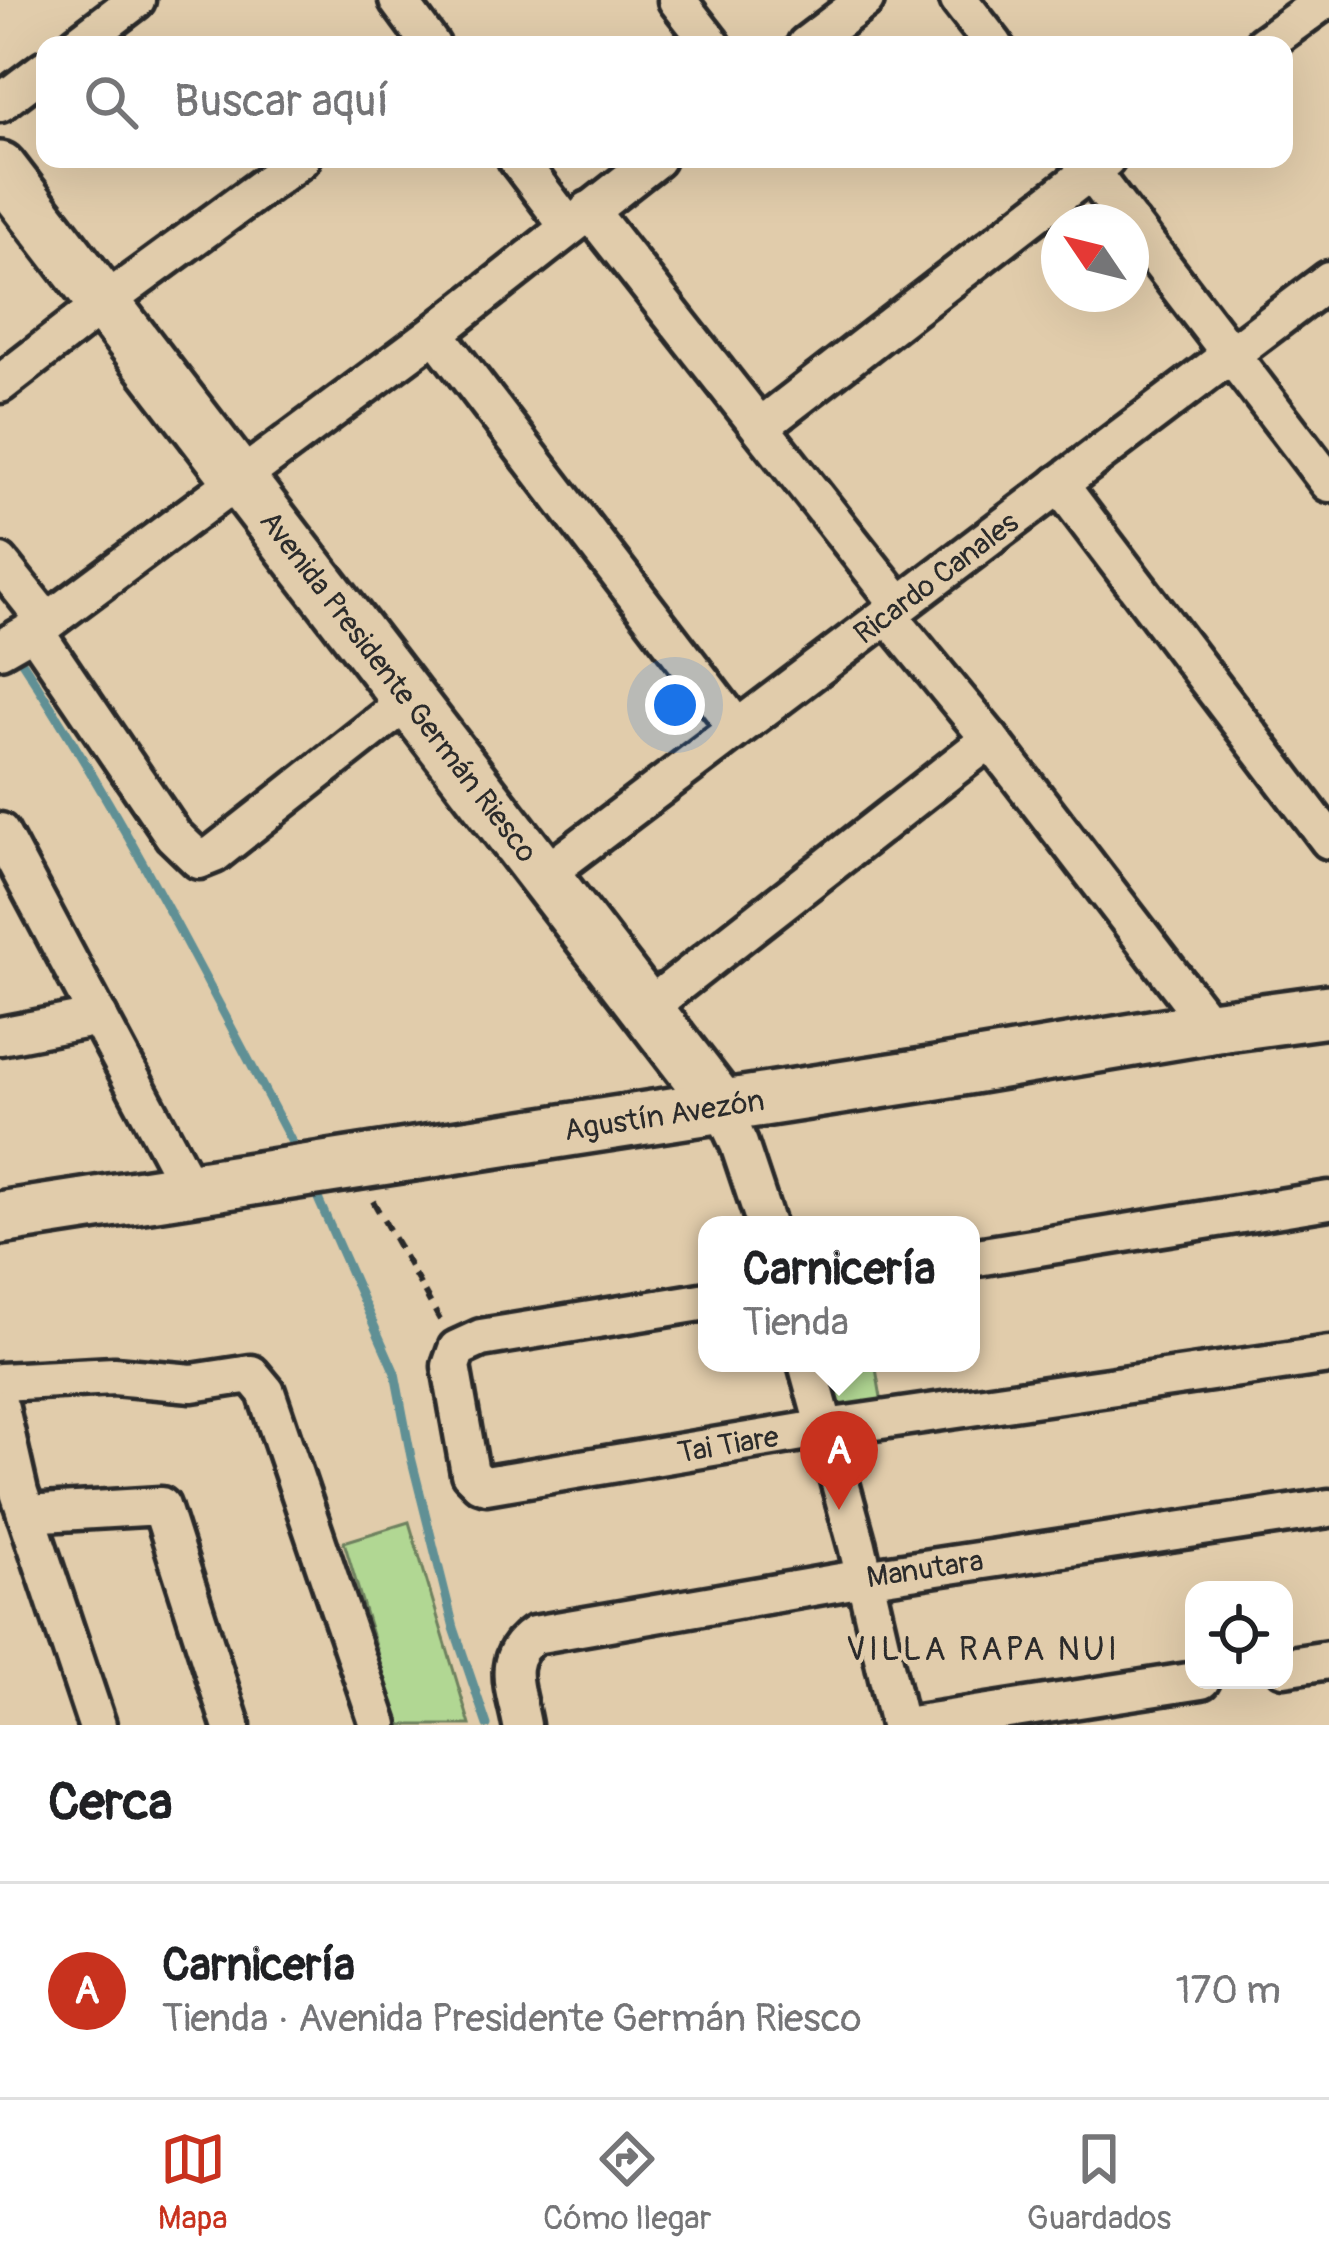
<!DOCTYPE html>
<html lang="es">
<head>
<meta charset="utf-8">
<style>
  :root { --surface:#fff; --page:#f6f6f6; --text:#202124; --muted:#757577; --line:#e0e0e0; --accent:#c8321e }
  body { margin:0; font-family:Pangolin,sans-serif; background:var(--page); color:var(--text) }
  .controls { position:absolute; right:36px; bottom:36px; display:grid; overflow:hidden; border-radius:24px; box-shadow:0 12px 48px #0002 }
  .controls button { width:108px; height:108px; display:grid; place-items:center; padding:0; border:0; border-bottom:3px solid var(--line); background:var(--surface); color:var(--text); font:60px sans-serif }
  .compass { position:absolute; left:1041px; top:204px; width:108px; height:108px; border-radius:50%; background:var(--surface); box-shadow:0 12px 48px #0002; rotate:305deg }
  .you { position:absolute; left:675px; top:705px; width:42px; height:42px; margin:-30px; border:9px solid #fff; border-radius:50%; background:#1a73e8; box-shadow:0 0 0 18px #1a73e833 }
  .badge { display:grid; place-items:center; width:78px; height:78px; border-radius:50%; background:var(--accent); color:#fff; font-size:39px; font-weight:700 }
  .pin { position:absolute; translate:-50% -99px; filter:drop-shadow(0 3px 6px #0008) }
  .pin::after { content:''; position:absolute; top:63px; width:42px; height:36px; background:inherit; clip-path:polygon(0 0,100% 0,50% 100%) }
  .popup { position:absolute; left:698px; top:1216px; width:282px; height:156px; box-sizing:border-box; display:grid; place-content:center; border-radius:24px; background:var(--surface); filter:drop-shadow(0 3px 9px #0005); font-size:39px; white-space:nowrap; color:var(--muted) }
  .popup b { font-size:45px; color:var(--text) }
  .popup::after { content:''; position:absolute; left:50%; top:100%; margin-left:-24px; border:24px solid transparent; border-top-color:var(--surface) }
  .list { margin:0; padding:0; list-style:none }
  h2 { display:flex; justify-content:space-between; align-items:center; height:156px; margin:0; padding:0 48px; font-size:51px }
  h2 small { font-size:39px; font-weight:400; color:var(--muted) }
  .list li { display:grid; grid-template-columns:78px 1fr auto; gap:36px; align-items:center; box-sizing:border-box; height:216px; padding:0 48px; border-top:3px solid var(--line) }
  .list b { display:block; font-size:45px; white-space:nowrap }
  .list p { margin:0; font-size:39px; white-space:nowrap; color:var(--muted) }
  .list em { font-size:39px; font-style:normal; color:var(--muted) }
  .icon { flex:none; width:66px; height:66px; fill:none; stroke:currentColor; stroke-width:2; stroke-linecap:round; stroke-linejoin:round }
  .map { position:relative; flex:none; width:1329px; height:1725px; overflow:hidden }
  .search { position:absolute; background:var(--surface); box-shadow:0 12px 48px #0002; left:36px; right:36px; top:36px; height:132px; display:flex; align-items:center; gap:30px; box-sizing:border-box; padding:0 42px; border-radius:24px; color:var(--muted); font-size:45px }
  .sheet { height:372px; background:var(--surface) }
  nav { display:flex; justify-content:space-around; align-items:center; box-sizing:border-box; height:168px; border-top:3px solid var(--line); background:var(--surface); font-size:33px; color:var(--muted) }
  nav a { display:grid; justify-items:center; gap:6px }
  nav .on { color:var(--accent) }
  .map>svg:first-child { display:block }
  .green { fill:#b1d793; stroke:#6e815f; stroke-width:3 }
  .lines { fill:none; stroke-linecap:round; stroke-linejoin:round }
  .stream { stroke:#609095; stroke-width:9 }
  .street-casing { stroke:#2b2b2b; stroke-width:45 }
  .secondary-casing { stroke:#2b2b2b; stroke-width:60 }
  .path { stroke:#2b2b2b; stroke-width:6; stroke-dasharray:12 9; stroke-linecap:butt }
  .street { stroke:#e1ccab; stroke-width:36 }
  .secondary { stroke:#e1ccab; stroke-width:51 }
  .labels { text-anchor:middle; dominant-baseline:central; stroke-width:9; stroke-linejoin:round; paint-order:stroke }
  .street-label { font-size:30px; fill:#2b2b2b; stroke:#e1ccab }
  .neighbourhood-label { font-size:33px; letter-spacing:3px; fill:#2b2b2b; stroke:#e1ccab }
</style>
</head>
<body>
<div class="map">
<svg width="1329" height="1725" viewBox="0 0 1329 1725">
  <rect width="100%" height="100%" fill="#e1ccab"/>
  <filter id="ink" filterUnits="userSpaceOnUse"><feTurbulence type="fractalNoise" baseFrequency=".00833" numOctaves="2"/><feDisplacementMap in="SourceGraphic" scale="24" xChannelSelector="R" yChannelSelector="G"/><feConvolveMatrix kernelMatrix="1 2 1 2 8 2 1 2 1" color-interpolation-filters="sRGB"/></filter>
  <g filter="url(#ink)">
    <g class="green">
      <polygon points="824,1363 875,1363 883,1409 839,1417"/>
      <polygon points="409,1522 470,1725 399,1725 344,1542"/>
    </g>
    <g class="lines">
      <g class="stream">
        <path d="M 13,648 C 119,808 205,978 295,1148"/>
        <polyline points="312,1185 395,1373 411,1457 454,1628 487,1725"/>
      </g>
      <defs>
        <g id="street">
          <polyline points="398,0 431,45"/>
          <polyline points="677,0 712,45"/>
          <polyline points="959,0 994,45"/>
          <polyline points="77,45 136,0"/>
          <polyline points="806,45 865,0"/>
          <polyline points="1263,45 1325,0"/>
          <polyline points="0,103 45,69"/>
          <polyline points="517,159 568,226"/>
          <polyline points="1081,159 1129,222"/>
          <polyline points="589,210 900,605"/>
          <polyline points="1131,224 1329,483"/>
          <polyline points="435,333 737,728"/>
          <polyline points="0,384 104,303 301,159"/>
          <polyline points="760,427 1106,159"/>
          <polyline points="1059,484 1329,840"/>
          <polyline points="0,563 47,622"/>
          <polyline points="888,615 990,739 1211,1027"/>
          <polyline points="34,630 173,835 199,860 214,854 409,700"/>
          <polyline points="0,649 47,622 435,333 656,159"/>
          <polyline points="0,832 189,1187"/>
          <path id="s1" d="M 544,875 L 1329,280"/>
          <polyline points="646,1009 990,739"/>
          <polyline points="0,1036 99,1017"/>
          <polyline points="721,1106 739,1144 766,1225"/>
          <polyline points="971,1258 1329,1200"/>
          <path id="s2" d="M 707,1301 L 481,1338 L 457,1349 L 451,1366 L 470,1473 L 480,1483 L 486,1485 L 826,1428 L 1329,1355"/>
          <polyline points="807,1363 857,1545 899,1725"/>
          <polyline points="0,1382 114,1376 192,1383 251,1374 266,1392 379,1725"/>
          <polyline points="0,1408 19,1492 97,1725"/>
          <polyline points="26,1514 161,1506 231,1725"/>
          <polyline points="1284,1667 1329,1660"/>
          <path id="s3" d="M 522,1725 C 516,1690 499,1659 534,1635 L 864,1578 L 1329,1508"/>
          <polyline points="911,1725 1201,1680"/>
        </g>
        <g id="secondary">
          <path id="s4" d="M 0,168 L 721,1106"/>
          <path id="s5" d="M 0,1218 L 937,1073 L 1211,1027 L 1329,1011"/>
        </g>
      </defs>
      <use href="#street" class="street-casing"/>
      <use href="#secondary" class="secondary-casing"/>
      <polyline class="path" points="373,1201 440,1320"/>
      <use href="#street" class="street"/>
      <use href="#secondary" class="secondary"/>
    </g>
  </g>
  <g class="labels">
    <g class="street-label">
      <text stroke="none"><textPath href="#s1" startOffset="492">Ricardo Canales</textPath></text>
      <text stroke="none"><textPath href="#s4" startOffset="654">Avenida Presidente Germán Riesco</textPath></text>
      <text stroke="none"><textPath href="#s5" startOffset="672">Agustín Avezón</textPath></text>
      <text stroke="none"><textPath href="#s2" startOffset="648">Tai Tiare</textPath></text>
      <text stroke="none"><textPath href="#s3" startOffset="495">Manutara</textPath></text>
    </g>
    <g class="neighbourhood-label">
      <text x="983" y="1649">VILLA RAPA NUI</text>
    </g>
  </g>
</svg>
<div class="controls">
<button><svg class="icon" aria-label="locate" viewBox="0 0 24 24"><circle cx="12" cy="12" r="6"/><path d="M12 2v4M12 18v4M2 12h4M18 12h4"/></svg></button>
</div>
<svg class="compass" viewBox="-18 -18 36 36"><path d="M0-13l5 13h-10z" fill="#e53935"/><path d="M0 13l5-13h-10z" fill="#757577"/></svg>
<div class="you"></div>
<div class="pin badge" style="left:839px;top:1510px">A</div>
<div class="popup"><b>Carnicería</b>Tienda</div>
<div class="search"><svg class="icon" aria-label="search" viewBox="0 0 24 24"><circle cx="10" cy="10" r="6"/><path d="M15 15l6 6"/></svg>Buscar aquí</div>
</div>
<section class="sheet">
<h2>Cerca<small></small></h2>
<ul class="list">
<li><span class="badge">A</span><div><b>Carnicería</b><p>Tienda · Avenida Presidente Germán Riesco</p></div><em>170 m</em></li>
</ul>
</section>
<nav>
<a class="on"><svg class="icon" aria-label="map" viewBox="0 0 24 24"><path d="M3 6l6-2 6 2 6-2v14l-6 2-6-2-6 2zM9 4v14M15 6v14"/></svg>Mapa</a>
<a><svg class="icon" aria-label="directions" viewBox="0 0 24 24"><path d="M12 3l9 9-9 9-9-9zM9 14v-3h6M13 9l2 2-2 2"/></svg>Cómo llegar</a>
<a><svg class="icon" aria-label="saved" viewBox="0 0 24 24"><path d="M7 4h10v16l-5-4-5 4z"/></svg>Guardados</a>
</nav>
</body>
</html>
